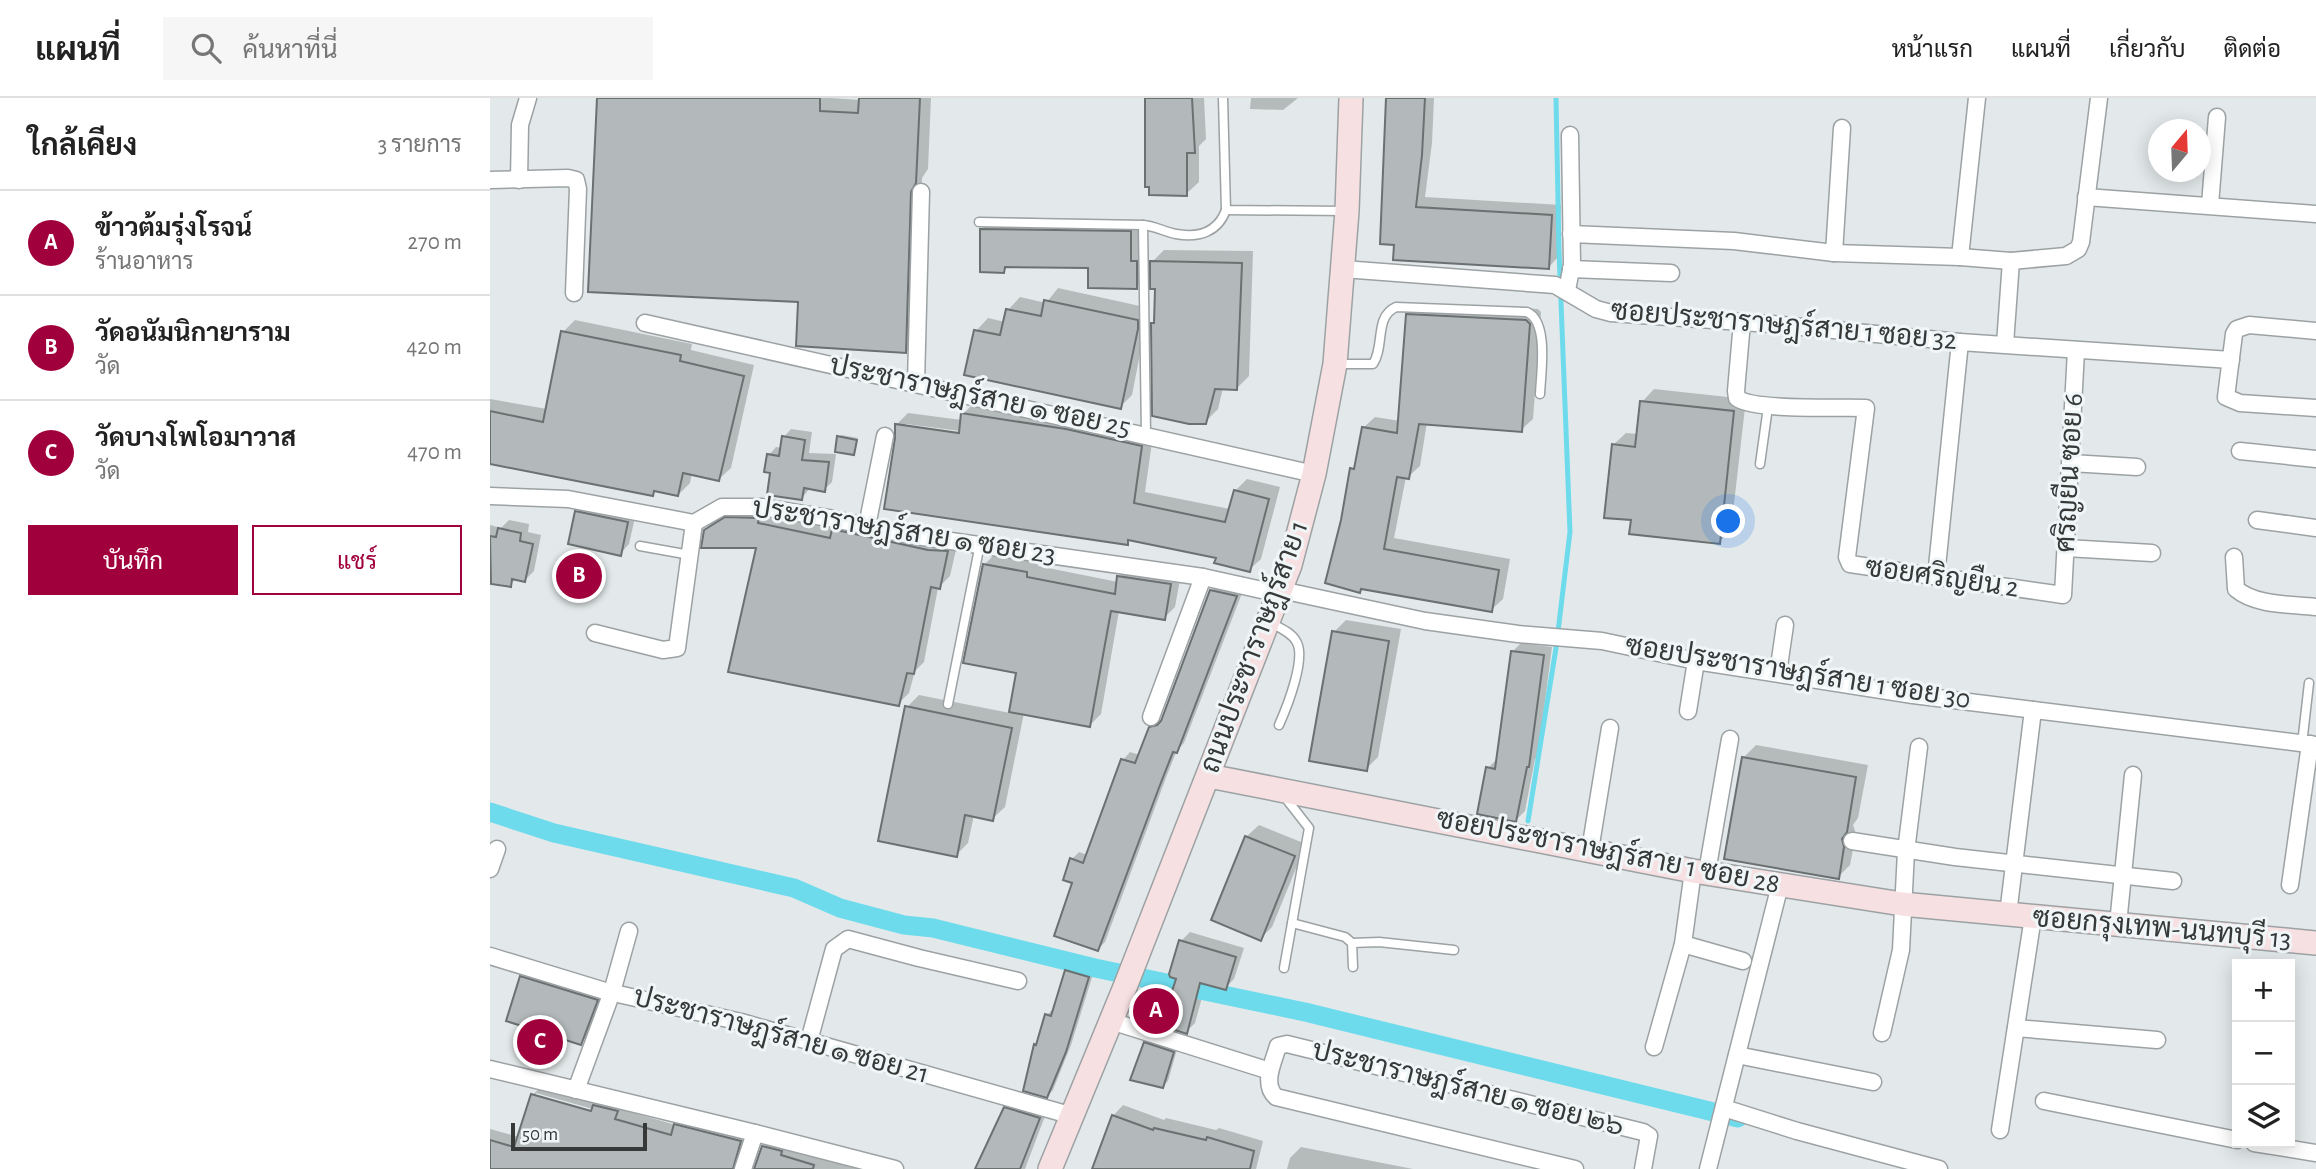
<!DOCTYPE html>
<html lang="th">
<head>
<meta charset="utf-8">
<style>
  :root { --surface:#fff; --page:#f6f6f6; --text:#222; --muted:#767676; --line:#e0e0e0; --accent:#a0003b }
  body { margin:0; font-family:"Alegreya Sans",Sarabun,sans-serif; background:var(--page); color:var(--text) }
  .controls { position:absolute; right:21px; bottom:21px; display:grid; overflow:hidden; border-radius:0px; box-shadow:0 4px 18px #0003 }
  .controls button { width:63px; height:63px; display:grid; place-items:center; padding:0; border:0; border-bottom:2px solid var(--line); background:var(--surface); color:var(--text); font:35px sans-serif }
  .compass { position:absolute; left:1658px; top:21px; width:63px; height:63px; border-radius:50%; background:var(--surface); box-shadow:0 4px 18px #0003; rotate:19deg }
  .scale { position:absolute; left:21px; bottom:18px; width:136px; box-sizing:border-box; padding-left:7px; border:4px solid #373939; border-top:0; font-size:19px; line-height:24px; white-space:nowrap; color:#373939; -webkit-text-stroke:5px #f0f6f7; paint-order:stroke }
  .you { position:absolute; left:1239px; top:424px; width:24px; height:24px; margin:-18px; border:5px solid #fff; border-radius:50%; background:#1a73e8; box-shadow:0 0 0 10px #1a73e833 }
  .badge { display:grid; place-items:center; width:46px; height:46px; border-radius:50%; background:var(--accent); color:#fff; font-size:23px; font-weight:700 }
  .pin { position:absolute; translate:-50% -50%; border:4px solid #fff; box-shadow:0 2px 7px #0006 }
  .list { margin:0; padding:0; list-style:none }
  h2 { display:flex; justify-content:space-between; align-items:center; height:91px; margin:0; padding:0 28px; font-size:30px }
  h2 small { font-size:23px; font-weight:400; color:var(--muted) }
  .list li { display:grid; grid-template-columns:46px 1fr auto; gap:21px; align-items:center; box-sizing:border-box; height:105px; padding:0 28px; border-top:2px solid var(--line) }
  .list b { display:block; font-size:26px; white-space:nowrap }
  .list p { margin:0; font-size:23px; white-space:nowrap; color:var(--muted) }
  .list em { font-size:23px; font-style:normal; color:var(--muted) }
  .actions { display:flex; gap:14px; padding:21px 28px }
  .actions a { flex:1; padding:16px 0; border:2px solid var(--accent); border-radius:0px; text-align:center; font-size:24px; color:var(--accent) }
  .actions .main { background:var(--accent); color:#fff }
  .icon { flex:none; width:38px; height:38px; fill:none; stroke:currentColor; stroke-width:2; stroke-linecap:round; stroke-linejoin:round }
  .map { position:relative; flex:none; width:1826px; height:1071px; overflow:hidden }
  header { display:flex; align-items:center; gap:42px; box-sizing:border-box; height:98px; padding:0 35px; background:var(--surface); border-bottom:2px solid var(--line) }
  header strong { font-size:33px }
  nav { display:flex; gap:38px; margin-inline-start:auto; font-size:24px }
  .search { width:490px; height:63px; background:var(--page); display:flex; align-items:center; gap:18px; box-sizing:border-box; padding:0 24px; border-radius:0px; color:var(--muted); font-size:26px }
  main { display:flex }
  aside { flex:1; background:var(--surface) }
  .map>svg:first-child { display:block }
  .shadow { fill:#0003; fill-rule:evenodd }
  .lines { fill:none; stroke-linecap:round; stroke-linejoin:round }
  .stream { stroke:#6ddbec; stroke-width:5 }
  .canal { stroke:#6ddbec; stroke-width:19 }
  .building { fill:#b3b9ba; stroke:#6b7071; stroke-width:2 }
  .lane-casing { stroke:#9ca2a3; stroke-width:11 }
  .street-casing { stroke:#9ca2a3; stroke-width:19 }
  .secondary-casing { stroke:#9ca2a3; stroke-width:26 }
  .lane { stroke:#fff; stroke-width:8 }
  .street { stroke:#fff; stroke-width:16 }
  .secondary { stroke:#f7e0e2; stroke-width:23 }
  .labels { text-anchor:middle; dominant-baseline:central; stroke-width:6; stroke-linejoin:round; paint-order:stroke }
  .street-label { font-size:28px; fill:#373939; stroke:#f0f6f7 }
</style>
</head>
<body>
<header>
<strong>แผนที่</strong>
<div class="search"><svg class="icon" aria-label="search" viewBox="0 0 24 24"><circle cx="10" cy="10" r="6"/><path d="M15 15l6 6"/></svg>ค้นหาที่นี่</div>
<nav><a>หน้าแรก</a><a>แผนที่</a><a>เกี่ยวกับ</a><a>ติดต่อ</a></nav>
</header>
<main>
<aside>
<h2>ใกล้เคียง<small>3 รายการ</small></h2>
<ul class="list">
<li><span class="badge">A</span><div><b>ข้าวต้มรุ่งโรจน์</b><p>ร้านอาหาร</p></div><em>270 m</em></li>
<li><span class="badge">B</span><div><b>วัดอนัมนิกายาราม</b><p>วัด</p></div><em>420 m</em></li>
<li><span class="badge">C</span><div><b>วัดบางโพโอมาวาส</b><p>วัด</p></div><em>470 m</em></li>
</ul>
<div class="actions"><a class="main">บันทึก</a><a>แชร์</a></div>
</aside>
<div class="map">
<svg width="1826" height="1071" viewBox="0 0 1826 1071">
  <rect width="100%" height="100%" fill="#e3e9ea"/>
  <g class="shadow">
    <polygon points="109,0 341,0 371,2 371,0 441,0 438,71 432,80 428,241 416,254 310,202"/>
    <polygon points="654,0 714,0 716,41 709,48 709,84 696,96 657,6 654,6"/>
    <polygon points="761,0 808,0 793,12 760,11"/>
    <polygon points="899,0 944,0 942,45 935,99 1071,107 1068,159 1058,170 905,160"/>
    <polygon points="504,119 652,122 652,152 659,152 659,167 674,152 763,153 759,278 747,290 733,290 728,311 715,324 663,225 665,223 667,189 662,174 647,189 600,169 519,167 514,173 492,131"/>
    <polygon points="568,190 659,210 642,297 630,309 486,233 498,220 515,224 518,212 530,199 556,205"/>
    <polygon points="929,205 1048,211 1051,214 1043,321 1031,332 937,324 930,368 918,379 916,379 904,440 1020,461 1013,501 1001,512 873,489 853,423 862,371 867,365 873,330 885,319 910,323 918,217"/>
    <polygon points="85,222 202,246 201,252 264,267 241,370 229,381 202,375 200,385 188,397 167,392 162,396 0,364 0,301 57,311 73,234"/>
    <polygon points="1164,291 1256,301 1241,432 1229,444 1143,421 1123,347 1136,335 1149,336 1152,304"/>
    <path d="M 485,304 L 663,337 L 655,394 L 740,411 L 745,393 L 757,381 L 790,389 L 771,461 L 759,472 L 728,459 L 641,441 L 637,445 L 407,340 L 407,326 L 418,315 L 472,322 L 473,316 ZM 416,326 L 478,334 L 477,337 L 416,329 Z"/>
    <polygon points="301,331 322,334 319,355 346,356 342,384 334,392 320,390 312,400 282,373 279,357 286,349 292,350 294,339"/>
    <polygon points="351,337 368,340 364,355 349,339"/>
    <polygon points="95,405 146,415 139,446 130,456 86,414"/>
    <polygon points="247,410 468,443 460,478 448,490 434,564 425,573 419,595 408,606 269,448 215,432 226,421"/>
    <polygon points="19,422 39,426 38,434 51,437 44,473 35,482 27,480 20,487 0,475 0,427 11,430"/>
    <polygon points="505,456 547,463 548,468 628,484 629,479 640,468 691,476 685,509 674,520 629,513 611,616 600,627 534,615 515,709 502,721 484,717 478,745 466,757 417,609 429,597 520,615 528,574 494,467"/>
    <polygon points="729,485 754,490 694,645 687,652 677,677 615,844 608,851 585,784 582,761 589,754 598,757 633,662 640,654 650,657 661,630 669,622 673,621 721,493"/>
    <polygon points="856,522 911,531 888,659 876,671 844,534"/>
    <polygon points="1031,545 1062,549 1048,658 1045,661 1035,713 1026,722 998,670 1007,661 1022,554"/>
    <polygon points="1266,647 1378,667 1368,720 1363,727 1366,736 1360,767 1348,779 1253,660"/>
    <polygon points="769,727 816,746 782,829 770,841 756,739"/>
    <polygon points="700,834 754,850 744,881 735,890 716,885 705,925 696,934 666,910 683,895 688,880 691,843"/>
    <polygon points="44,867 119,890 103,932 91,945 32,879"/>
    <polygon points="582,867 604,873 581,947 563,992 557,998 546,947 557,917 562,912 565,913 577,873"/>
    <polygon points="661,940 688,948 678,983 672,989 642,981 656,945"/>
    <path d="M 52,987 L 136,1003 L 133,1012 L 186,1027 L 195,1018 L 260,1033 L 259,1071 L 0,1071 L 0,1031 L 29,1039 L 43,997 ZM 46,995 L 110,1013 L 109,1017 L 46,999 Z"/>
    <polygon points="525,1001 558,1010 535,1071 486,1071 515,1010"/>
    <polygon points="633,1007 674,1022 676,1020 726,1032 729,1030 773,1043 766,1071 604,1071 623,1018"/>
    <polygon points="283,1039 408,1071 266,1071 273,1049"/>
    <polygon points="811,1049 923,1071 797,1071 800,1060"/>
  </g>
  <g class="lines">
    <polyline class="stream" points="1038,723 1066,550 1080,434 1069,153 1066,0"/>
    <polyline class="canal" points="0,714 64,735 304,790 350,810 414,827 443,830 605,870 815,914 1248,1020"/>
  </g>
  <g class="building">
    <polygon points="107,0 330,0 330,13 368,15 369,0 430,0 426,85 421,94 416,255 306,248 308,204 98,194"/>
    <polygon points="655,0 702,0 705,55 697,55 697,98 659,97 659,89 655,89"/>
    <polygon points="896,0 935,0 932,57 926,109 1062,117 1059,171 903,162 904,147 890,146"/>
    <polygon points="490,131 641,133 641,163 647,163 647,191 598,190 598,170 515,169 514,175 490,174"/>
    <polygon points="660,163 752,165 747,292 725,291 716,326 699,326 662,318 661,225 664,225 665,191 660,191"/>
    <polygon points="554,202 648,222 648,231 631,311 474,277 484,232 510,237 516,211 551,218"/>
    <polygon points="916,216 1036,222 1040,226 1032,334 929,326 919,381 907,379 894,451 1009,472 1002,514 871,491 870,495 835,485 851,422 860,370 864,371 872,329 907,335"/>
    <polygon points="71,233 191,257 190,263 254,278 229,383 193,375 188,398 164,393 163,398 0,366 0,313 53,324"/>
    <polygon points="1150,303 1244,313 1230,446 1139,436 1141,422 1114,420 1122,346 1145,349"/>
    <polygon points="471,315 576,331 652,348 644,405 735,424 744,392 779,401 760,474 724,465 726,460 638,442 638,447 394,411 405,340 405,326 469,335"/>
    <polygon points="292,338 315,342 312,362 339,364 335,394 314,390 312,402 277,397 280,375 274,374 277,356 289,358"/>
    <polygon points="347,338 367,342 364,357 345,354"/>
    <polygon points="85,413 138,424 131,458 78,446"/>
    <polygon points="235,419 269,420 268,425 340,440 342,431 438,452 458,453 450,491 441,489 424,576 417,575 409,608 238,574 266,450 211,450 214,432"/>
    <polygon points="8,430 31,435 30,443 43,446 35,484 22,481 21,489 1,486 0,438 6,439"/>
    <polygon points="493,466 537,474 537,479 625,496 627,478 681,486 675,522 621,513 600,629 519,614 526,575 473,565"/>
    <polygon points="720,492 747,498 687,655 683,654 670,687 608,853 564,838 582,785 573,782 580,760 593,765 631,661 645,665 659,629 667,627 671,623"/>
    <polygon points="842,533 899,543 877,673 819,663"/>
    <polygon points="1021,553 1054,557 1039,669 1037,669 1026,724 987,716 996,669 1005,671"/>
    <polygon points="415,608 522,630 503,723 475,717 467,759 388,743"/>
    <polygon points="1252,659 1366,679 1357,734 1352,741 1354,749 1349,781 1234,761"/>
    <polygon points="755,738 805,758 771,843 721,822"/>
    <polygon points="689,842 746,859 736,892 710,885 697,936 660,924 664,909 672,911 675,901 679,902 686,881 680,879 679,876"/>
    <polygon points="575,872 599,879 576,954 557,1000 533,993 544,946 546,947 555,916 561,918"/>
    <polygon points="30,878 108,902 91,947 16,923"/>
    <polygon points="654,944 684,954 673,990 640,982"/>
    <polygon points="41,996 101,1013 103,1007 128,1013 125,1021 181,1037 184,1026 251,1043 243,1071 0,1071 0,1042 24,1049"/>
    <polygon points="514,1009 550,1020 530,1071 485,1071"/>
    <polygon points="622,1017 663,1032 664,1030 716,1042 717,1039 764,1053 760,1071 602,1071"/>
    <polygon points="272,1048 292,1053 291,1057 324,1067 323,1071 264,1071"/>
  </g>
  <g class="lines">
    <defs>
      <g id="lane">
        <polyline points="733,0 736,112 856,113"/>
        <path d="M 489,124 L 653,127 C 665,128 675,134 686,136 C 709,140 728,134 736,112"/>
        <polyline points="653,127 656,336"/>
        <path d="M 848,266 L 883,266 C 895,248 884,219 906,209 L 1037,214 C 1059,224 1051,274 1050,296"/>
        <polyline points="1270,366 1278,309"/>
        <polyline points="150,448 200,457"/>
        <path d="M 779,524 C 788,529 801,534 806,543 C 817,559 797,609 789,627"/>
        <polyline points="458,606 490,446"/>
        <polyline points="1812,646 1819,585"/>
        <polyline points="802,825 855,839 862,845 863,869"/>
        <polyline points="862,845 889,844 964,852"/>
        <polyline points="794,870 819,730 794,698"/>
      </g>
      <g id="street">
        <polyline points="0,82 78,80 86,82 88,91 84,195"/>
        <polyline points="29,82 30,27 38,0"/>
        <polyline points="1596,99 1826,116"/>
        <polyline points="1720,107 1727,19"/>
        <polyline points="1081,136 1244,143 1344,155 1470,159 1521,163 1576,158 1588,151 1591,144 1609,0"/>
        <polyline points="1344,155 1352,30"/>
        <polyline points="1470,159 1487,0"/>
        <polyline points="853,171 1065,187 1106,211 1121,215 1281,226 1470,244 1741,262"/>
        <polyline points="1081,171 1181,175"/>
        <polyline points="1077,192 1082,167 1080,37"/>
        <path d="M 1252,224 L 1246,293 L 1247,300 C 1263,313 1350,309 1376,310 L 1357,459 L 1360,466 L 1573,497 L 1586,252"/>
        <polyline points="155,225 824,376"/>
        <polyline points="1826,233 1759,227 1747,231 1744,236 1736,299 1750,305 1826,310"/>
        <polyline points="1515,246 1521,163"/>
        <polyline points="426,285 431,94"/>
        <polyline points="1750,353 1826,361"/>
        <polyline points="1581,365 1647,369"/>
        <polyline points="0,398 78,401 204,425 232,409 272,409 339,420 419,437 713,479 790,496"/>
        <polyline points="1767,422 1826,430"/>
        <polyline points="377,428 395,338"/>
        <polyline points="1576,450 1662,455"/>
        <path d="M 1744,459 L 1746,491 C 1766,508 1801,506 1826,509"/>
        <polyline points="1447,469 1470,244"/>
        <polyline points="791,492 935,523 1028,536 1112,543 1206,563 1423,597 1826,647"/>
        <polyline points="105,535 173,552 187,550 204,425"/>
        <polyline points="1288,575 1295,527"/>
        <polyline points="1198,613 1206,563"/>
        <polyline points="661,619 713,479"/>
        <polyline points="1362,743 1465,759 1683,783"/>
        <polyline points="1100,752 1120,630"/>
        <polyline points="0,771 7,751"/>
        <polyline points="1203,773 1193,846 1253,863"/>
        <polyline points="1217,774 1240,641"/>
        <polyline points="1800,787 1820,646"/>
        <polyline points="1518,816 1543,612"/>
        <polyline points="1628,826 1643,677"/>
        <polyline points="0,858 115,893 251,924 583,1018"/>
        <polyline points="621,923 780,973"/>
        <polyline points="1526,930 1667,942"/>
        <polyline points="1392,935 1411,852 1416,753 1429,649"/>
        <polyline points="319,943 344,851 358,841 429,860 528,883"/>
        <polyline points="1164,949 1193,846"/>
        <polyline points="1247,957 1383,984"/>
        <polyline points="0,971 265,1035 405,1071"/>
        <polyline points="86,992 122,894 139,833"/>
        <polyline points="1554,1003 1747,1042"/>
        <polyline points="1234,1010 1307,1033 1449,1071"/>
        <polyline points="1510,1032 1543,819"/>
        <polyline points="1764,1045 1826,1055"/>
        <polyline points="253,1071 265,1035"/>
        <path d="M 1085,1071 L 786,999 C 772,986 783,965 788,948 L 797,946 L 1153,1034 L 1159,1038 L 1153,1071"/>
        <polyline points="1218,1071 1290,787"/>
      </g>
      <g id="secondary">
        <polyline points="719,678 1203,773 1412,806 1826,845"/>
        <polyline points="560,1071 635,889 800,467 824,376 845,266 857,113 861,0"/>
      </g>
    </defs>
    <use href="#lane" class="lane-casing"/>
    <use href="#street" class="street-casing"/>
    <use href="#secondary" class="secondary-casing"/>
    <use href="#lane" class="lane"/>
    <use href="#street" class="street"/>
    <use href="#secondary" class="secondary"/>
  </g>
  <g class="labels">
    <g class="street-label">
      <text transform="translate(1294 228) rotate(5)">ซอยประชาราษฎร์สาย 1 ซอย 32</text>
      <text transform="translate(490 299) rotate(12)">ประชาราษฎร์สาย ๑ ซอย 25</text>
      <text transform="translate(1580 375) rotate(-87)">ศริญยืน ซอย 6</text>
      <text transform="translate(414 434) rotate(9)">ประชาราษฎร์สาย ๑ ซอย 23</text>
      <text transform="translate(1452 480) rotate(8)">ซอยศริญยืน 2</text>
      <text transform="translate(765 549) rotate(-70)">ถนนประชาราษฎร์สาย 1</text>
      <text transform="translate(1308 575) rotate(9)">ซอยประชาราษฎร์สาย 1 ซอย 30</text>
      <text transform="translate(1118 754) rotate(11)">ซอยประชาราษฎร์สาย 1 ซอย 28</text>
      <text transform="translate(1672 831) rotate(5)">ซอยกรุงเทพ-นนทบุรี 13</text>
      <text transform="translate(291 938) rotate(15)">ประชาราษฎร์สาย ๑ ซอย 21</text>
      <text transform="translate(978 991) rotate(14)">ประชาราษฎร์สาย ๑ ซอย ๒๖</text>
    </g>
  </g>
</svg>
<div class="controls">
<button>+</button>
<button>−</button>
<button><svg class="icon" aria-label="layers" viewBox="0 0 24 24"><path d="M12 4l9 5-9 5-9-5zM3 14l9 5 9-5"/></svg></button>
</div>
<svg class="compass" viewBox="-18 -18 36 36"><path d="M0-13l5 13h-10z" fill="#e53935"/><path d="M0 13l5-13h-10z" fill="#767676"/></svg>
<div class="scale">50 m</div>
<div class="you"></div>
<div class="pin badge" style="left:666px;top:913px">A</div>
<div class="pin badge" style="left:89px;top:478px">B</div>
<div class="pin badge" style="left:50px;top:944px">C</div>
</div>
</main>
</body>
</html>
